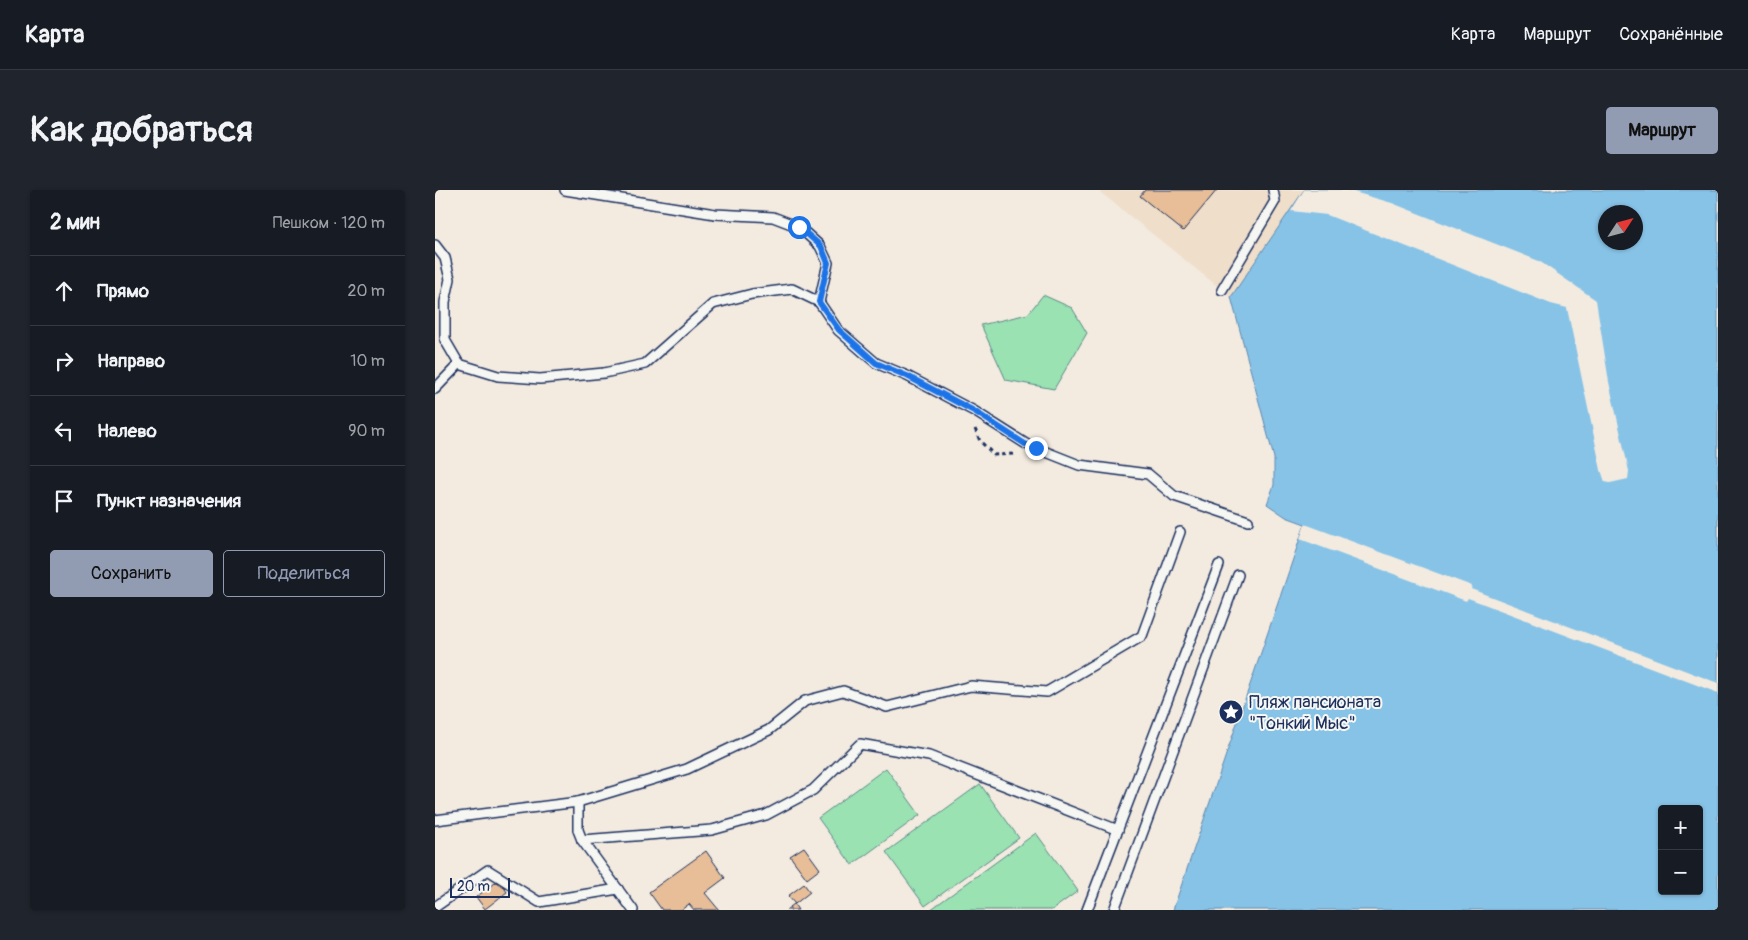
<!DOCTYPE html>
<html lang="ru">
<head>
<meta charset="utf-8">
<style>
  :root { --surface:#171b24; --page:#20242c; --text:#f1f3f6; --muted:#9ea1a6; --line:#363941; --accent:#919bb2 }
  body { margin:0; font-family:Pangolin,sans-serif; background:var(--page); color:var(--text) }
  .controls { position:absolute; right:15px; bottom:15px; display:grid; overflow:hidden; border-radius:5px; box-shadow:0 1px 4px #0004 }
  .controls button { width:45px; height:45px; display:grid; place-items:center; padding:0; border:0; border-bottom:1px solid var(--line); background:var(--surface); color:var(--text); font:25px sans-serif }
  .compass { position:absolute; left:1163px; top:15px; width:45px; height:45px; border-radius:50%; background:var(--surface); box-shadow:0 1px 4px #0004; rotate:54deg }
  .scale { position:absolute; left:15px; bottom:12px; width:60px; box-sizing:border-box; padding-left:5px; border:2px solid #1b2f5e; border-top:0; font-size:14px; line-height:18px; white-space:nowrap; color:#1b2f5e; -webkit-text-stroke:4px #f6f6f2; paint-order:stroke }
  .stop { position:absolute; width:15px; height:15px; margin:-11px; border:4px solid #1a73e8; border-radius:50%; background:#fff }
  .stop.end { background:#1a73e8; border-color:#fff; box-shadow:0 1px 5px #0008 }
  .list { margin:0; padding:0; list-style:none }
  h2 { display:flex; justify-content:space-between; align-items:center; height:65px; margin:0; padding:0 20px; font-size:21px }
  h2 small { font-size:16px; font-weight:400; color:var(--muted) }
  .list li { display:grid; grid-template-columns:32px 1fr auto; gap:15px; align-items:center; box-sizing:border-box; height:70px; padding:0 20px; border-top:1px solid var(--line) }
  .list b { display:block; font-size:19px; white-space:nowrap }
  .list em { font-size:16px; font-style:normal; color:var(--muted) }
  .actions { display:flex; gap:10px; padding:15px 20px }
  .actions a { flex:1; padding:11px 0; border:1px solid var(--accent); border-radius:5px; text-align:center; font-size:18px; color:var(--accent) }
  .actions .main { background:var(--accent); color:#111 }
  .icon { flex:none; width:28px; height:28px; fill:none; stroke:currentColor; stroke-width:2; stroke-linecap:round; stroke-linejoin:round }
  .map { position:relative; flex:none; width:1283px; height:720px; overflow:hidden; border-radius:5px }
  header { display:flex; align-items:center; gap:30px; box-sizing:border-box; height:70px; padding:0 25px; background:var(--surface); border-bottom:1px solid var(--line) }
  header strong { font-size:24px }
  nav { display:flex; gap:28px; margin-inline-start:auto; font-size:18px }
  .intro { display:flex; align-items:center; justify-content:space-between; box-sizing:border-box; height:120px; padding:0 30px }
  h1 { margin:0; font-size:35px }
  .button { padding:12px 22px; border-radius:5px; background:var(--accent); color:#111; font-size:18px; font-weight:700 }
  main { display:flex; gap:30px; padding:0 30px }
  aside { flex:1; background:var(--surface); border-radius:5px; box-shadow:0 1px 4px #0004 }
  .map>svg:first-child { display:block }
  .built { fill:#efdeca }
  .green { fill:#9ae2b1; stroke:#5a8888 }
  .water { fill:#87c3e7; stroke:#5c88b0; fill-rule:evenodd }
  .pier { fill:#f3ebe0 }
  .building { fill:#e7be97; stroke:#1b2f5e }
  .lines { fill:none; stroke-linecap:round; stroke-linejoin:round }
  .lane-casing { stroke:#1b2f5e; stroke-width:12 }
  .path { stroke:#1b2f5e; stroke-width:3; stroke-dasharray:4 4; stroke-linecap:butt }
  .lane { stroke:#f6f6f2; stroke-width:9 }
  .route { stroke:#1a73e8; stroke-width:6 }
  .labels { text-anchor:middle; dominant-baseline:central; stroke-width:4; stroke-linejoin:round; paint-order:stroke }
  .poi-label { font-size:18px; fill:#1b2f5e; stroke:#f6f6f2; text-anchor:start }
</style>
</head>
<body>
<header>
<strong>Карта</strong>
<nav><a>Карта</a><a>Маршрут</a><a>Сохранённые</a></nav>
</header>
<div class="intro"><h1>Как добраться</h1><a class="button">Маршрут</a></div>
<main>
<aside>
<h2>2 мин<small>Пешком · 120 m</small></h2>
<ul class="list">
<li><svg class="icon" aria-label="ahead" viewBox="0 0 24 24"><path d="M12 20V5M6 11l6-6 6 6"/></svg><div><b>Прямо</b></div><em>20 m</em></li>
<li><svg class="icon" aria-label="right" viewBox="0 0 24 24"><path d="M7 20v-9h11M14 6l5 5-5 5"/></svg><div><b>Направо</b></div><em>10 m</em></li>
<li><svg class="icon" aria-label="left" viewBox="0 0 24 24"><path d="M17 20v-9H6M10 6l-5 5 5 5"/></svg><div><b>Налево</b></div><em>90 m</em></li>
<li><svg class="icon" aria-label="arrive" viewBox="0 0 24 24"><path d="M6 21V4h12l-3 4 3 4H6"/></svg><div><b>Пункт назначения</b></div></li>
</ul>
<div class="actions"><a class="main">Сохранить</a><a>Поделиться</a></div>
</aside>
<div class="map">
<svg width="1283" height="720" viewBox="0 0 1283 720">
  <rect width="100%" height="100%" fill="#f3ebe0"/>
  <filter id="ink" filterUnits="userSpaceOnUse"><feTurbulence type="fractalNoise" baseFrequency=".02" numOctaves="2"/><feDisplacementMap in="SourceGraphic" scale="10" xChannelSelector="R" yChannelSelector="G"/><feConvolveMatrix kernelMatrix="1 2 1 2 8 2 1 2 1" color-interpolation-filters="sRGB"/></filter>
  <g filter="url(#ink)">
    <polygon class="built" points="667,0 869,0 796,107 665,2"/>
    <g class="green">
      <polygon points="608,105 637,118 652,143 619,199 571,190 546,135 593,124"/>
      <polygon points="451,578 485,625 417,675 383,628"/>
      <polygon points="545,594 584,648 490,716 451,662"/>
      <polygon points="601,643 643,701 617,720 495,720"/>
    </g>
    <path class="water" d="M 869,0 L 1283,0 L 1283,720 L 738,720 L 870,334 L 851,327 L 832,314 L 839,295 L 839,268 L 796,107 ZM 1170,22 L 1200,22 L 1200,52 L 1170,52 ZM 1227,619 L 1264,619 L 1264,701 L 1227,701 Z"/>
    <g class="pier">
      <polygon points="869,0 912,0 957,13 1104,71 1161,110 1174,192 1194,281 1193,289 1175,293 1170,292 1166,280 1132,118 1116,114 892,25 856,21"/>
      <polygon points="870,334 1037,396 1036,399 1283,493 1283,503 1033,408 1031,411 865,349"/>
    </g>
    <g class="building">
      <polygon points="710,0 782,0 748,41 705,6"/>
      <polygon points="369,657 385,679 372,689 355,666"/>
      <polygon points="271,661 290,688 270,703 284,720 259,720 254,714 246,720 227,720 214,702"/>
      <polygon points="64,690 72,702 50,719 41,707"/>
      <polygon points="369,694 375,702 360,714 353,706"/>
      <polygon points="359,714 363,720 351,720"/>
    </g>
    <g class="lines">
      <defs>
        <g id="lane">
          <polyline points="130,0 280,24 338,27 364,37 385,56 393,73 384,112"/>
          <polyline points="0,55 10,68 15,89 10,112 10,150 24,174 63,186 105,189 169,183 210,174 278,114 317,104 357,99 384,112 403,140 441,173 472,186 539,221 591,254 644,275 713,284 739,306 813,331"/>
          <polyline points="787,100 840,11 838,0"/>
          <polyline points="0,199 24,174"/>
          <polyline points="143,612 143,640 147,650 198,720"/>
          <polyline points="0,630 143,612 252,579 334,540 370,511 408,501 452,517 536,496 612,502 707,446 745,342"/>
          <polyline points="147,650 277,640 331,625 378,600 425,554 494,566 683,640"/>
          <polyline points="0,717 53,680 104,712 183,699"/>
          <polyline points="652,720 784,375"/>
          <polyline points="679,720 803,385"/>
        </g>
      </defs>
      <use href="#lane" class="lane-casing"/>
      <polyline class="path" points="540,239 545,251 559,265 580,264"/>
      <use href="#lane" class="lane"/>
    </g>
  </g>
  <g class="lines" filter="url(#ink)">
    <polyline class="route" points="364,37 386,56 393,73 384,112 404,140 441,173 472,186 539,221 590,254 601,258"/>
  </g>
  <defs>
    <symbol id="sight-disc" viewBox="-11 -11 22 22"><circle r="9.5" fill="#1b2f5e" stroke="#f6f6f2"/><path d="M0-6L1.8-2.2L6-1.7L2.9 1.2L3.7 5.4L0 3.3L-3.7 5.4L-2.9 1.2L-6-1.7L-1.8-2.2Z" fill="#fff"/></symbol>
  </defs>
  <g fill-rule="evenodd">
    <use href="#sight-disc" x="782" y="508" width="28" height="28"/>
  </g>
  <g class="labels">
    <g class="poi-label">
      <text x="814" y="512">Пляж пансионата<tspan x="814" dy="21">"Тонкий Мыс"</tspan></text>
    </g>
  </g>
</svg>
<div class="controls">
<button>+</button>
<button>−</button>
</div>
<svg class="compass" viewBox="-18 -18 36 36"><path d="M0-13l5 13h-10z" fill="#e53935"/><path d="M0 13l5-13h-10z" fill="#9ea1a6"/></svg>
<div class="scale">20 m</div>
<div class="stop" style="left:364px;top:37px"></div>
<div class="stop end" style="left:601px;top:258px"></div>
</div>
</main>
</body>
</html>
